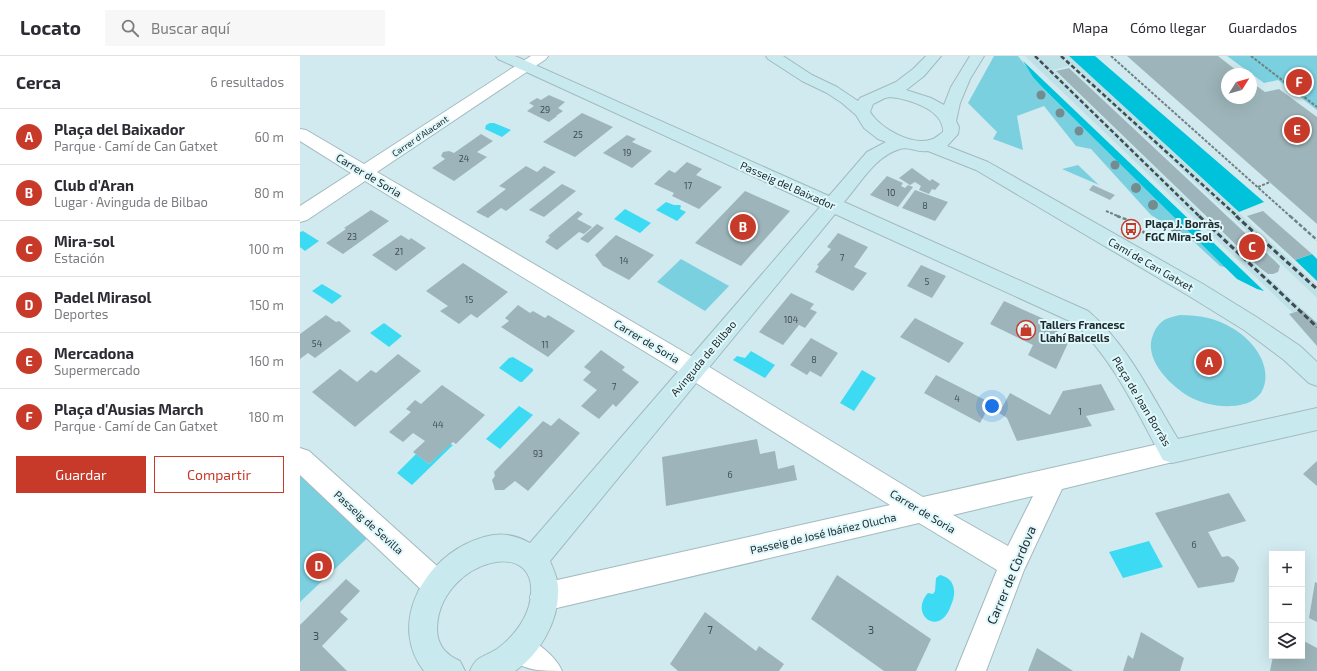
<!DOCTYPE html>
<html lang="es">
<head>
<meta charset="utf-8">
<style>
  :root { --surface:#fff; --page:#f7f7f7; --text:#2b2b33; --muted:#7c7c81; --line:#e1e1e2; --accent:#c73a2a }
  body { margin:0; font-family:"Exo 2",sans-serif; background:var(--page); color:var(--text) }
  .controls { position:absolute; right:12px; bottom:12px; display:grid; overflow:hidden; border-radius:0px; box-shadow:0 4px 16px #0002 }
  .controls button { width:36px; height:36px; display:grid; place-items:center; padding:0; border:0; border-bottom:1px solid var(--line); background:var(--surface); color:var(--text); font:20px sans-serif }
  .compass { position:absolute; left:921px; top:12px; width:36px; height:36px; border-radius:50%; background:var(--surface); box-shadow:0 4px 16px #0002; rotate:53deg }
  .you { position:absolute; left:692px; top:350px; width:14px; height:14px; margin:-10px; border:3px solid #fff; border-radius:50%; background:#1a73e8; box-shadow:0 0 0 6px #1a73e833 }
  .badge { display:grid; place-items:center; width:26px; height:26px; border-radius:50%; background:var(--accent); color:#fff; font-size:13px; font-weight:700 }
  .pin { position:absolute; translate:-50% -50%; border:2px solid #fff; box-shadow:0 1px 4px #0006 }
  .list { margin:0; padding:0; list-style:none }
  h2 { display:flex; justify-content:space-between; align-items:center; height:52px; margin:0; padding:0 16px; font-size:17px }
  h2 small { font-size:13px; font-weight:400; color:var(--muted) }
  .list li { display:grid; grid-template-columns:26px 1fr auto; gap:12px; align-items:center; box-sizing:border-box; height:56px; padding:0 16px; border-top:1px solid var(--line) }
  .list b { display:block; font-size:15px; white-space:nowrap }
  .list p { margin:0; font-size:13px; white-space:nowrap; color:var(--muted) }
  .list em { font-size:13px; font-style:normal; color:var(--muted) }
  .actions { display:flex; gap:8px; padding:12px 16px }
  .actions a { flex:1; padding:9px 0; border:1px solid var(--accent); border-radius:0px; text-align:center; font-size:14px; color:var(--accent) }
  .actions .main { background:var(--accent); color:#fff }
  .icon { flex:none; width:22px; height:22px; fill:none; stroke:currentColor; stroke-width:2; stroke-linecap:round; stroke-linejoin:round }
  .map { position:relative; flex:none; width:1017px; height:615px; overflow:hidden }
  header { display:flex; align-items:center; gap:24px; box-sizing:border-box; height:56px; padding:0 20px; background:var(--surface); border-bottom:1px solid var(--line) }
  header strong { font-size:19px }
  nav { display:flex; gap:22px; margin-inline-start:auto; font-size:14px }
  .search { width:280px; height:36px; background:var(--page); display:flex; align-items:center; gap:10px; box-sizing:border-box; padding:0 14px; border-radius:0px; color:var(--muted); font-size:15px }
  main { display:flex }
  aside { flex:1; background:var(--surface) }
  .map>svg:first-child { display:block }
  .built { fill:#bee0e7 }
  .green { fill:#7bd0e0 }
  .forest { fill:#00c3db }
  .water { fill:#3ddbf3 }
  .building { fill:#9db5ba }
  .lines { fill:none; stroke-linecap:round; stroke-linejoin:round }
  .street-casing { stroke:#a2babe; stroke-width:2 }
  .secondary-casing { stroke:#a2babe; stroke-width:2 }
  .path-far1 { stroke:#718185; stroke-width:2; stroke-dasharray:3 1.5; stroke-linecap:butt }
  .path { stroke:#718185; stroke-width:2.5; stroke-dasharray:4 2; stroke-linecap:butt }
  .street { fill:#fff; fill-rule:evenodd }
  .secondary { fill:#c8eaef; fill-rule:evenodd }
  .rail-far1 { stroke:#404c4f; stroke-width:2.5; stroke-dasharray:4.5 2.5; stroke-linecap:butt }
  .rail { stroke:#404c4f; stroke-width:3; stroke-dasharray:5.5 3; stroke-linecap:butt }
  .tree { fill:#738c90 }
  .labels { text-anchor:middle; dominant-baseline:central; stroke-width:4; stroke-linejoin:round; paint-order:stroke }
  .number-label { font-size:9px; fill:#404d50 }
  .far-street-label { font-size:9px; fill:#212a2c; stroke:#def8fc }
  .street-label { font-size:11px; fill:#212a2c; stroke:#def8fc }
  .poi-label { font-size:11px; font-weight:bold; fill:#212a2c; stroke:#def8fc; text-anchor:start }
  .near-number-label { font-size:11px; fill:#404d50 }
  .near-street-label { font-size:13px; fill:#212a2c; stroke:#def8fc }
</style>
</head>
<body>
<header>
<strong>Locato</strong>
<div class="search"><svg class="icon" aria-label="search" viewBox="0 0 24 24"><circle cx="10" cy="10" r="6"/><path d="M15 15l6 6"/></svg>Buscar aquí</div>
<nav><a>Mapa</a><a>Cómo llegar</a><a>Guardados</a></nav>
</header>
<main>
<aside>
<h2>Cerca<small>6 resultados</small></h2>
<ul class="list">
<li><span class="badge">A</span><div><b>Plaça del Baixador</b><p>Parque · Camí de Can Gatxet</p></div><em>60 m</em></li>
<li><span class="badge">B</span><div><b>Club d'Aran</b><p>Lugar · Avinguda de Bilbao</p></div><em>80 m</em></li>
<li><span class="badge">C</span><div><b>Mira-sol</b><p>Estación</p></div><em>100 m</em></li>
<li><span class="badge">D</span><div><b>Padel Mirasol</b><p>Deportes</p></div><em>150 m</em></li>
<li><span class="badge">E</span><div><b>Mercadona</b><p>Supermercado</p></div><em>160 m</em></li>
<li><span class="badge">F</span><div><b>Plaça d'Ausias March</b><p>Parque · Camí de Can Gatxet</p></div><em>180 m</em></li>
</ul>
<div class="actions"><a class="main">Guardar</a><a>Compartir</a></div>
</aside>
<div class="map">
<svg width="1017" height="615" viewBox="0 0 1017 615">
  <rect width="100%" height="100%" fill="#d1eaef"/>
  <polygon class="built" points="725,0 769,0 1017,229 1017,242 926,155 769,10 753,14 899,156 1017,267 1017,280"/>
  <g class="green">
    <polygon points="694,0 718,0 743,32 928,212 920,210 894,186 851,159 791,93 776,90 744,50 717,60 723,94 693,83 697,76 668,47"/>
    <polygon points="927,0 1017,0 1017,54 978,24 964,27"/>
    <polygon points="778,109 799,129 762,113"/>
    <polygon points="381,203 429,230 405,255 357,226"/>
    <path d="M 880,259 C 899,259 916,262 932,272 C 954,284 975,313 961,337 C 957,342 950,347 944,348 C 926,353 904,349 888,340 C 870,329 843,303 853,279 C 855,273 859,267 866,263 C 870,261 876,260 880,259 Z"/>
    <polygon points="0,403 77,473 0,546"/>
  </g>
  <g class="forest">
    <polygon points="769,0 795,0 964,146 939,156"/>
    <polygon points="723,5 964,235 957,233 937,223 743,32 733,21"/>
    <polygon points="1012,198 1017,203 1017,225 995,204"/>
  </g>
  <g class="water">
    <polygon points="190,67 194,67 211,74 202,81 185,73 186,69"/>
    <polygon points="366,146 374,149 380,149 381,150 380,153 386,156 377,165 356,154"/>
    <polygon points="325,153 351,167 340,177 314,163"/>
    <polygon points="3,175 19,185 5,195 0,191 0,176"/>
    <polygon points="22,228 42,240 32,248 12,235"/>
    <polygon points="84,267 102,280 89,291 70,277"/>
    <polygon points="451,295 475,309 465,322 433,304 437,300 445,302"/>
    <polygon points="213,301 233,313 233,315 222,326 220,326 199,312 209,302"/>
    <polygon points="562,314 576,322 554,355 540,347"/>
    <polygon points="219,350 233,359 200,393 186,383"/>
    <polygon points="150,388 153,389 112,429 97,417 116,398 129,408"/>
    <polygon points="849,485 863,511 823,522 809,496"/>
    <path d="M 640,519 C 648,521 653,525 654,534 C 655,540 652,547 650,552 C 638,581 609,558 628,537 L 633,538 L 635,535 L 636,522 Z"/>
  </g>
  <g class="building">
    <polygon points="827,0 918,0 941,18 927,18 927,42 951,42 951,26 965,36 979,33 1017,61 1017,168"/>
    <polygon points="769,12 975,205 980,210 978,216 973,218 968,218 960,212 756,15"/>
    <polygon points="249,39 265,46 258,52 263,55 256,60 257,60 249,66 227,55 234,50 229,47 237,42 241,44"/>
    <polygon points="282,57 313,71 275,101 243,86"/>
    <polygon points="181,78 193,85 177,96 187,101 154,125 132,112 145,103 141,100 143,96 149,95 154,97"/>
    <polygon points="327,79 336,83 332,86 352,95 332,112 303,97"/>
    <polygon points="387,106 402,113 396,119 422,131 399,153 372,140 374,137 354,128 369,114 375,117"/>
    <polygon points="226,110 237,116 244,110 256,116 206,155 201,152 188,162 176,156 206,133 199,130"/>
    <polygon points="612,112 630,125 632,123 640,128 635,134 632,133 629,138 619,134 621,130 615,126 610,129 599,122"/>
    <polygon points="587,120 603,127 601,130 605,132 608,129 613,131 598,151 570,139"/>
    <polygon points="262,128 276,135 244,161 229,154"/>
    <polygon points="793,129 815,139 810,144 789,134"/>
    <polygon points="615,134 648,146 635,165 602,152"/>
    <polygon points="445,135 490,155 441,210 395,187"/>
    <polygon points="71,154 89,165 43,198 26,187 46,173 44,172"/>
    <polygon points="278,155 283,158 277,163 292,171 284,178 279,176 257,194 245,186 250,181 248,180"/>
    <polygon points="963,155 1012,198 995,204 947,160"/>
    <polygon points="297,168 304,172 288,187 280,183"/>
    <polygon points="538,177 568,191 554,211 567,217 553,235 515,216 519,210 517,209 531,193 527,191"/>
    <polygon points="101,179 109,184 111,182 126,192 96,215 72,199"/>
    <polygon points="316,179 354,199 329,224 303,210 295,199"/>
    <polygon points="163,207 208,236 177,262 171,258 159,268 140,255 148,250 126,235"/>
    <polygon points="621,209 646,220 632,242 607,230"/>
    <polygon points="491,237 514,248 510,253 517,256 505,272 499,269 483,289 459,276"/>
    <polygon points="704,245 753,267 751,271 758,274 755,281 768,287 756,313 728,299 733,289 690,268"/>
    <polygon points="218,249 230,257 233,255 245,262 248,259 275,275 248,301 201,271 209,265 205,262"/>
    <polygon points="1002,254 1017,267 1017,290 989,258"/>
    <polygon points="26,259 36,266 39,265 51,275 15,302 8,297 0,303 0,278"/>
    <polygon points="615,262 664,287 649,307 600,281"/>
    <polygon points="511,282 538,297 521,321 510,315 507,319 490,309"/>
    <polygon points="301,294 325,311 322,314 339,326 316,351 313,348 299,363 281,350 297,334 283,324 291,316 284,311"/>
    <polygon points="98,298 121,315 55,371 12,336 40,313 57,326 71,314 76,317"/>
    <polygon points="636,319 691,347 680,367 624,337"/>
    <polygon points="801,328 815,354 786,360 792,370 717,385 707,362 699,357 710,337 750,359 763,335"/>
    <polygon points="142,329 185,359 156,388 153,386 129,408 113,396 125,385 113,377 103,386 89,376 111,356 106,353 115,344 121,348"/>
    <polygon points="259,362 280,377 228,435 215,425 204,434 195,434 192,424 195,420 194,416 243,365 251,370"/>
    <polygon points="457,383 460,398 475,395 478,413 494,409 497,424 366,450 362,401"/>
    <polygon points="1017,405 1017,430 1003,418"/>
    <polygon points="929,437 946,465 908,476 922,501 928,500 934,504 939,512 934,526 898,532 855,457"/>
    <polygon points="537,519 631,583 616,615 584,615 511,563"/>
    <polygon points="46,523 60,535 40,556 48,563 22,590 47,615 0,615 0,569"/>
    <polygon points="1015,526 1017,527 1017,566 1009,562"/>
    <polygon points="405,556 456,595 459,590 484,608 479,615 378,615 370,608"/>
    <polygon points="841,576 884,602 880,615 823,615 828,599 833,603"/>
    <polygon points="1002,584 1017,592 1017,615 970,615 973,600 1002,600"/>
    <polygon points="737,592 773,615 728,615"/>
  </g>
  <g class="lines">
    <defs>
      <g id="street">
        <path d="M 231,0 L 248,0 L 246,3 L 77,116 L 401,306 L 623,441 L 872,385 L 881,388 L 884,396 L 881,404 L 762,433 L 724,514 L 686,615 L 656,615 L 697,514 L 619,467 L 244,555 L 234,551 L 230,541 L 234,531 L 244,527 L 590,449 L 385,320 L 65,125 L 7,164 L 0,166 L 0,150 L 51,117 L 0,85 L 0,73 L 6,74 L 64,108 ZM 733,440 L 708,490 L 653,459 Z"/>
        <polygon points="0,392 9,395 147,519 151,529 147,539 137,543 127,539 0,419"/>
        <path d="M 220,579 C 236,585 255,599 262,615 C 236,615 217,615 206,593 L 210,583 Z"/>
      </g>
      <path id="secondary" d="M 196,0 L 215,0 L 529,140 L 567,96 L 586,86 L 578,83 L 564,72 L 556,59 L 542,47 L 527,37 L 502,25 L 468,3 L 466,0 L 483,0 L 512,19 L 537,31 L 558,45 L 560,42 L 596,26 L 613,13 L 626,0 L 641,0 L 624,20 L 606,34 L 631,42 L 644,49 L 651,31 L 670,0 L 684,0 L 670,23 L 660,47 L 656,65 L 659,71 L 658,78 L 647,90 L 688,106 L 903,228 L 958,262 L 1000,290 L 1017,306 L 1017,330 L 1009,327 L 984,304 L 944,274 L 889,240 L 676,114 L 628,95 C 619,97 608,90 600,93 C 575,100 560,128 544,146 L 788,255 C 828,289 851,339 878,383 L 1017,352 L 1017,374 L 872,407 L 863,404 C 838,358 813,302 774,267 L 535,158 L 250,505 C 254,515 259,525 258,537 C 258,566 239,599 215,615 L 170,615 C 177,599 183,602 197,593 C 211,583 224,567 229,550 C 248,475 138,503 137,573 C 137,589 146,599 160,605 L 165,615 L 124,615 C 89,570 121,510 166,488 C 179,482 193,477 207,479 C 215,480 223,483 230,487 L 520,151 L 198,3 ZM 590,41 C 608,43 644,53 643,76 C 640,78 636,82 633,83 C 613,91 581,73 570,56 L 573,48 L 585,42 Z"/>
    </defs>
    <use href="#street" class="street-casing"/>
    <use href="#secondary" class="secondary-casing"/>
    <g class="path-far1">
      <polyline points="811,0 991,161"/>
      <polyline points="951,0 1017,51"/>
      <polyline points="958,131 970,126"/>
      <polyline points="806,155 820,161"/>
    </g>
    <g class="path">
      <polyline points="817,160 828,164 846,178"/>
      <polyline points="990,160 1017,184"/>
    </g>
    <use href="#street" class="street"/>
    <use href="#secondary" class="secondary"/>
    <g class="rail-far1">
      <polyline points="735,0 900,161"/>
      <polyline points="761,0 938,161"/>
    </g>
    <g class="rail">
      <polyline points="899,160 1017,271"/>
      <polyline points="936,160 1017,233"/>
    </g>
  </g>
  <g class="tree">
    <circle cx="741" cy="39" r="4.5"/>
    <circle cx="760" cy="57" r="4.5"/>
    <circle cx="779" cy="75" r="4.5"/>
    <circle cx="815" cy="109" r="4.5"/>
    <circle cx="836" cy="132" r="5"/>
    <circle cx="853" cy="149" r="5"/>
    <circle cx="876" cy="173" r="5"/>
  </g>
  <defs>
    <symbol id="bus-ring" viewBox="-11 -11 22 22"><circle r="9.5" fill="#def8fc" stroke="#c73a2a" stroke-width="1.5"/><path d="M-5-6H5V4H4V6H2V4H-2V6H-4V4H-5ZM-3.5-4V0h7V-4ZM-3.5 1.2v1.5H-2V1.2ZM2 1.2v1.5H3.5V1.2Z" fill="#c73a2a"/></symbol>
    <symbol id="shop-ring" viewBox="-11 -11 22 22"><circle r="9.5" fill="#def8fc" stroke="#c73a2a" stroke-width="1.5"/><path d="M-5-2.5h2.3a2.7 3.5 0 0 1 5.4 0H5L5.5 6h-11ZM-1.5-2.5h3a1.5 2.3 0 0 0-3 0Z" fill="#c73a2a"/></symbol>
  </defs>
  <g fill-rule="evenodd">
    <use href="#bus-ring" x="820" y="162" width="22" height="22"/>
    <use href="#shop-ring" x="715" y="263" width="22" height="22"/>
  </g>
  <g class="labels">
    <g class="number-label">
      <text x="245" y="53">29</text>
      <text x="278" y="78">25</text>
      <text x="327" y="96">19</text>
      <text x="164" y="102">24</text>
      <text x="388" y="129">17</text>
      <text x="591" y="136">10</text>
      <text x="625" y="149">8</text>
      <text x="52" y="180">23</text>
      <text x="99" y="195">21</text>
      <text x="542" y="201">7</text>
      <text x="324" y="204">14</text>
      <text x="627" y="225">5</text>
      <text x="169" y="243">15</text>
      <text x="491" y="263">104</text>
      <text x="17" y="287">54</text>
      <text x="245" y="288">11</text>
      <text x="514" y="303">8</text>
      <text x="314" y="330">7</text>
      <text x="657" y="342">4</text>
      <text x="780" y="355">1</text>
      <text x="138" y="368">44</text>
      <text x="238" y="397">93</text>
      <text x="430" y="418">6</text>
      <text x="894" y="488">6</text>
    </g>
    <g class="far-street-label">
      <text transform="translate(120 80) rotate(-34)">Carrer d'Alacant</text>
    </g>
    <g class="street-label">
      <text transform="translate(69 119) rotate(31)">Carrer de Soria</text>
      <text transform="translate(488 129) rotate(24)">Passeig del Baixador</text>
      <text transform="translate(851 208) rotate(30)">Camí de Can Gatxet</text>
      <text transform="translate(347 285) rotate(31)">Carrer de Soria</text>
      <text transform="translate(403 302) rotate(-50)">Avinguda de Bilbao</text>
      <text transform="translate(842 345) rotate(59)">Plaça de Joan Borràs</text>
      <text transform="translate(623 455) rotate(31)">Carrer de Soria</text>
      <text transform="translate(69 466) rotate(42)">Passeig de Sevilla</text>
      <text transform="translate(523 477) rotate(-13)">Passeig de José Ibáñez Olucha</text>
    </g>
    <g class="poi-label">
      <text x="845" y="167">Plaça J. Borràs,<tspan x="845" dy="13">FGC Mira-Sol</tspan></text>
      <text x="740" y="268">Tallers Francesc<tspan x="740" dy="13">Llahí Balcells</tspan></text>
    </g>
    <g class="near-number-label">
      <text x="410" y="573">7</text>
      <text x="571" y="573">3</text>
      <text x="16" y="579">3</text>
    </g>
    <g class="near-street-label">
      <text transform="translate(711 519) rotate(-67)">Carrer de Còrdova</text>
    </g>
  </g>
</svg>
<div class="controls">
<button>+</button>
<button>−</button>
<button><svg class="icon" aria-label="layers" viewBox="0 0 24 24"><path d="M12 4l9 5-9 5-9-5zM3 14l9 5 9-5"/></svg></button>
</div>
<svg class="compass" viewBox="-18 -18 36 36"><path d="M0-13l5 13h-10z" fill="#e53935"/><path d="M0 13l5-13h-10z" fill="#7c7c81"/></svg>
<div class="you"></div>
<div class="pin badge" style="left:909px;top:306px">A</div>
<div class="pin badge" style="left:443px;top:171px">B</div>
<div class="pin badge" style="left:952px;top:191px">C</div>
<div class="pin badge" style="left:19px;top:510px">D</div>
<div class="pin badge" style="left:997px;top:74px">E</div>
<div class="pin badge" style="left:999px;top:26px">F</div>
</div>
</main>
</body>
</html>
